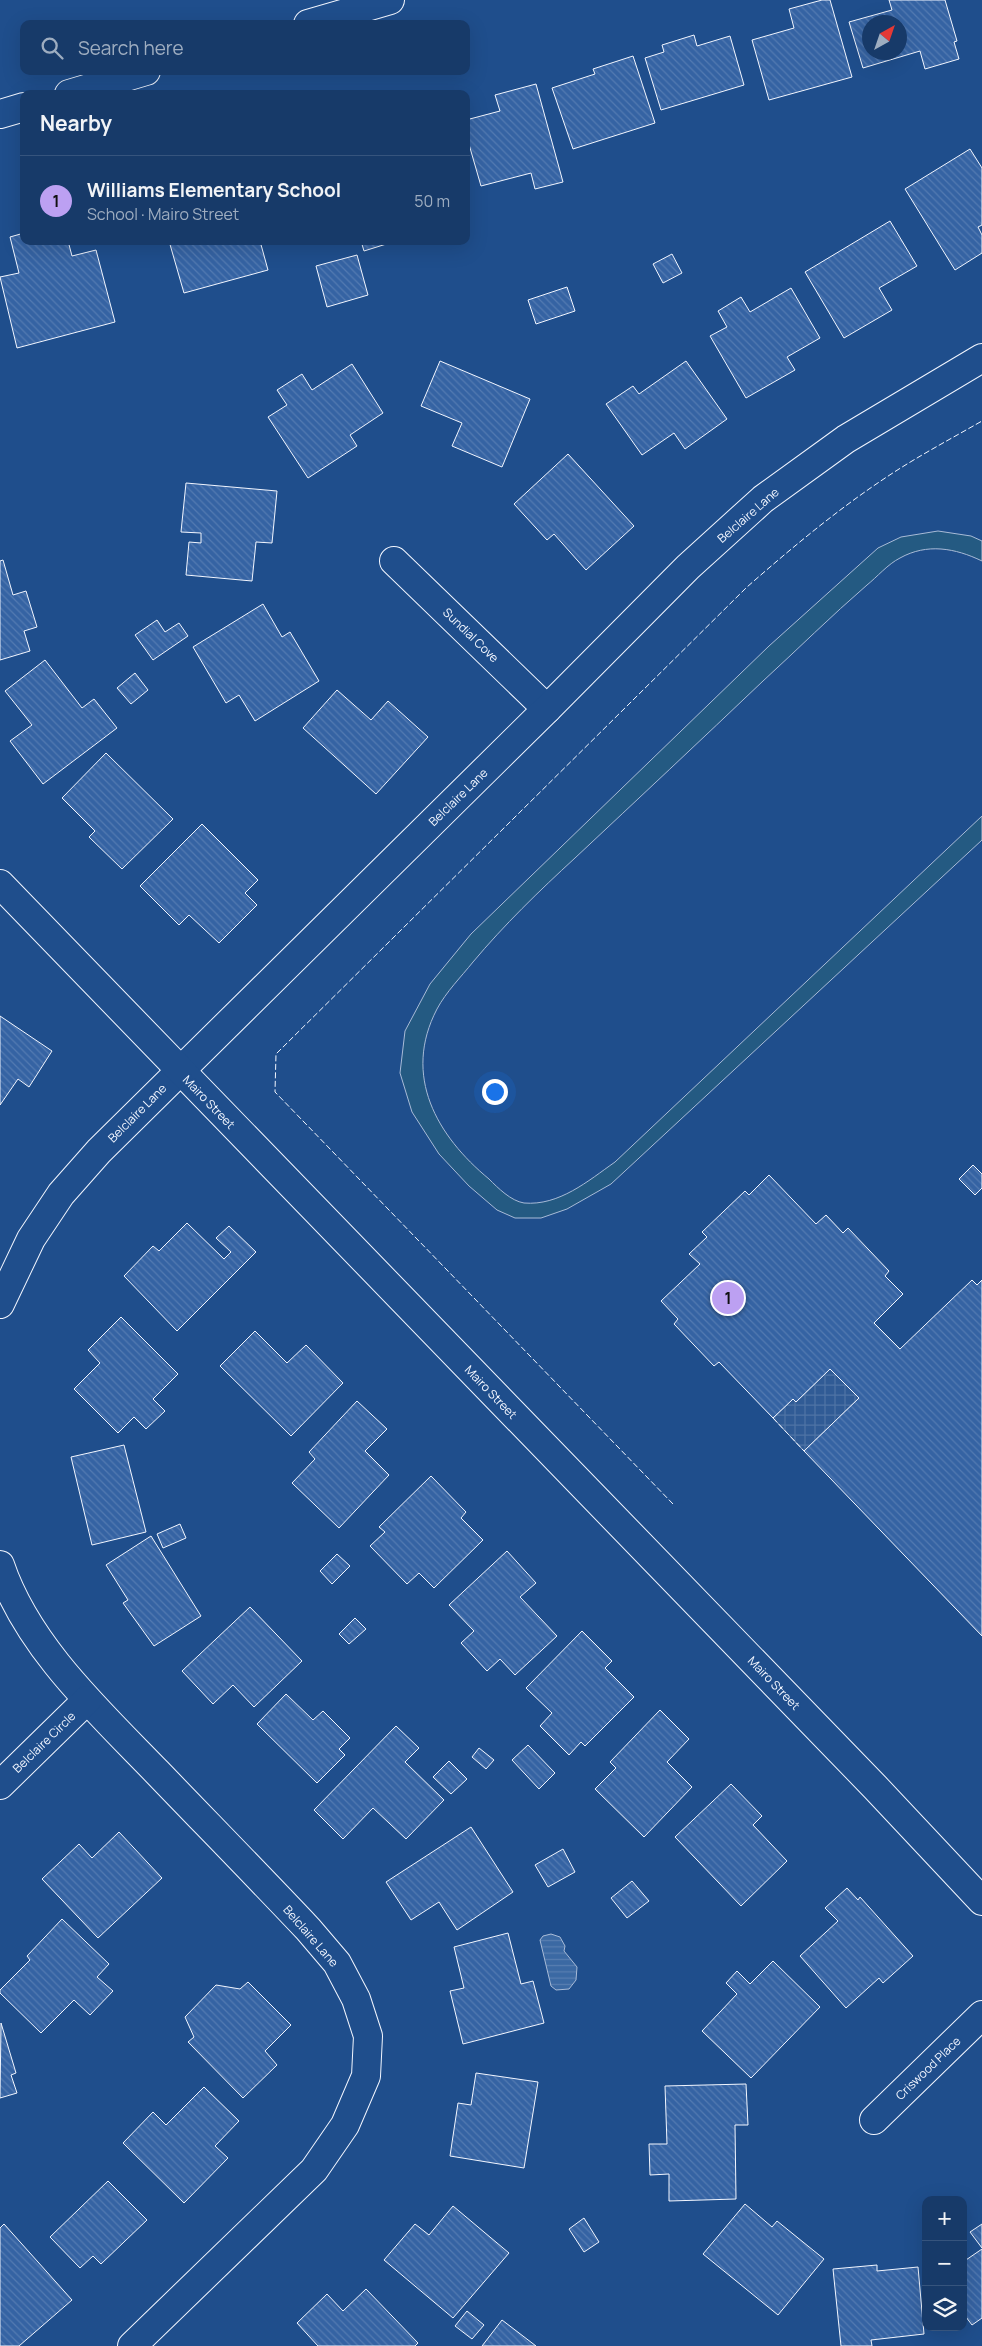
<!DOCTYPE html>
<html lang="en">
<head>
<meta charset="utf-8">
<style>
  :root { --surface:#173a69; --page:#20416f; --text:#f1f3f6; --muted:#9eadc0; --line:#36547d; --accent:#bca0f2 }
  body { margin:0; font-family:Manrope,sans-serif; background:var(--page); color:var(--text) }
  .controls { position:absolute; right:15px; bottom:15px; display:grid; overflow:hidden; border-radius:10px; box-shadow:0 5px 20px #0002 }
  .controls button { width:45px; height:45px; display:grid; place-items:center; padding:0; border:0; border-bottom:1px solid var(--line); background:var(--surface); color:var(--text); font:25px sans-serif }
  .compass { position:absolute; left:862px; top:15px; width:45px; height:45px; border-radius:50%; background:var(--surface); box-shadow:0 5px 20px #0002; rotate:40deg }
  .you { position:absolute; left:494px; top:1091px; width:18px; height:18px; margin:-12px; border:4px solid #fff; border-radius:50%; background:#1a73e8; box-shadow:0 0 0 8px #1a73e833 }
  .badge { display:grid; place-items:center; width:32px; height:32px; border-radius:50%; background:var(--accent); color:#111; font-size:16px; font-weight:700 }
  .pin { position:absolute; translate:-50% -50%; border:2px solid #fff; box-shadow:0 1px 5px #0006 }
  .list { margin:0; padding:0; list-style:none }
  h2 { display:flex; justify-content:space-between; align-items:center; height:65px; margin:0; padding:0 20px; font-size:21px }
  h2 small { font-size:16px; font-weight:400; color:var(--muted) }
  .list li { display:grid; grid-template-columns:32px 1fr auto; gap:15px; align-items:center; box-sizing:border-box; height:90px; padding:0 20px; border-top:1px solid var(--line) }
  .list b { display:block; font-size:19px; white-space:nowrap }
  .list p { margin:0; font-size:16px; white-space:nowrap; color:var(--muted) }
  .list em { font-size:16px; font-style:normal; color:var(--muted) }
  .icon { flex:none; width:28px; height:28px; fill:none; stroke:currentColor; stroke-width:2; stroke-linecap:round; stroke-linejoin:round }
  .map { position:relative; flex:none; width:982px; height:2346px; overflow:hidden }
  .search { position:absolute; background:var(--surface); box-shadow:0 5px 20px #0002; left:20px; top:20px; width:450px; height:55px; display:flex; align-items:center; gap:12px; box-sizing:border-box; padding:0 18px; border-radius:10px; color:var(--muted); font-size:19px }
  .panel { position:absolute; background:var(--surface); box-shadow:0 5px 20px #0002; left:20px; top:90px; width:450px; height:155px; border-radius:10px }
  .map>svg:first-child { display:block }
  .green { fill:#245a82; stroke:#a8bbd7 }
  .plaza { fill:url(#plaza-grid); stroke:#a8bbd7 }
  .water { fill:url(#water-rules); stroke:#a8bbd7 }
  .building { fill:url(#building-back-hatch); stroke:#f2f6ff; fill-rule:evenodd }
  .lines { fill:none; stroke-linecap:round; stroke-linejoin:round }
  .street-casing { stroke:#f2f6ff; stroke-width:30 }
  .secondary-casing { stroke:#f2f6ff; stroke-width:30 }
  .street { stroke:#1f4e8c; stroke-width:28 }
  .secondary { stroke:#1f4e8c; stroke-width:28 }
  .fence { stroke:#f2f6ff; stroke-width:1; stroke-dasharray:6 2.5; stroke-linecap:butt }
  .labels { text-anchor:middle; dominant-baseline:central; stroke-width:4; stroke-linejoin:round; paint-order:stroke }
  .street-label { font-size:12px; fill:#f2f6ff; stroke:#1f4e8c }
</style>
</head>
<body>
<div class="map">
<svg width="982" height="2346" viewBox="0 0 982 2346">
  <defs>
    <pattern id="plaza-grid" width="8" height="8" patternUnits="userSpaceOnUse" patternTransform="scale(1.25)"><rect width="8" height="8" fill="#305b95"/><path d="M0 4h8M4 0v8" fill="none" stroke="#4e73a5"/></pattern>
    <pattern id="water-rules" width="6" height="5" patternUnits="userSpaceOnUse" patternTransform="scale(1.25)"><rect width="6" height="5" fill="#3b69a3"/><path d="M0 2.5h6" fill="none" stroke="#587fb1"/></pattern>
    <pattern id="building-back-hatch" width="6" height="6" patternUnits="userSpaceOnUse" patternTransform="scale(1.25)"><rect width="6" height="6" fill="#3563a3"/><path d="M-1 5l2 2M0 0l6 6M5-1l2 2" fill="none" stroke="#537ab1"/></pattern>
  </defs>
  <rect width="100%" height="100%" fill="#1f4e8c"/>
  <path class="green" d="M 938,531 L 971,536 L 982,541 L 982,561 C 955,548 927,543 900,558 C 888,564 877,577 867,585 C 831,616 798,649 763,681 C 701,740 638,799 575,858 C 539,891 504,925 473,962 C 461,977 446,992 437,1009 C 402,1076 437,1136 489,1179 C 498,1188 511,1201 524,1203 C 559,1206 588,1181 615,1162 L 982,816 L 982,840 L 611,1184 L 567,1209 L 541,1218 L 515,1218 L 497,1210 L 469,1186 L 439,1154 L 412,1112 L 400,1073 L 405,1031 L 430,984 L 471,934 L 769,646 L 878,548 L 901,537 Z"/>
  <polygon class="plaza" points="830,1369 859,1398 804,1451 773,1418 793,1399 796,1402"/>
  <polygon class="water" points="551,1934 560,1937 565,1946 564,1951 577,1967 576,1980 569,1989 556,1990 551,1986 540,1940 543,1936"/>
  <g class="building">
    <polygon points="822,0 830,0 852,77 769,100 752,40 794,28 789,9"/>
    <path d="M 889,0 L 945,0 L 957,41 L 954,42 L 959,59 L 925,69 L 920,51 L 863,68 L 849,22 L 892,10 ZM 870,22 L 900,22 L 900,52 L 870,52 Z"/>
    <polygon points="694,35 697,46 730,36 744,85 661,110 645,58 664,52 662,45"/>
    <polygon points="633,56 655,123 573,149 552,88 595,74 593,69"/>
    <polygon points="536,84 563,182 535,189 531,173 481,186 466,134 466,120 500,111 495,95"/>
    <polygon points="970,149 982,168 982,225 978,227 982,235 982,253 955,270 905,189"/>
    <polygon points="890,221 917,266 879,288 892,310 844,338 805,272"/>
    <polygon points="24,233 24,241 68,241 72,256 96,250 115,322 17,348 0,277 19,273 10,237"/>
    <polygon points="169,241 260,241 268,270 184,293"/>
    <polygon points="361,241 396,241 364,251"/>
    <polygon points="672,254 682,273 663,283 653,264"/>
    <polygon points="357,255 368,295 327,307 316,266"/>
    <polygon points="567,287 575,311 536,324 528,300"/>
    <polygon points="791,288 820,338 787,357 795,370 746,398 710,336 727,327 718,311 741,297 750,312"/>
    <polygon points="440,361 530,399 502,467 452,446 462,423 421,406"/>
    <polygon points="686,361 727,419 685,449 674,433 642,455 606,404 633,386 639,394"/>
    <polygon points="352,364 383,413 350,435 357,446 308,478 268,417 287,405 277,390 302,374 312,390"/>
    <polygon points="568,454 634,526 586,570 554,534 547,540 514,504"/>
    <polygon points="186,483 277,491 272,543 256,542 252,581 186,575 189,542 201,543 201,533 181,532"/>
    <polygon points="3,560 13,595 26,591 37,627 24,631 30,651 0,660 0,561"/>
    <polygon points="263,604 282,637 290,632 319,681 255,721 239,695 226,703 193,647"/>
    <polygon points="157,620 165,632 179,623 188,636 153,660 135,635"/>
    <polygon points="45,660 82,708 94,699 117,728 43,784 10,741 32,725 5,691"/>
    <polygon points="135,673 148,690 131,704 117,688"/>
    <polygon points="337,690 371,720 388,701 428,737 376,794 303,728"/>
    <polygon points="106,753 173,819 122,869 89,837 95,831 62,798"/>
    <polygon points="202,824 258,880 245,893 257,905 219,943 189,915 179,925 140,886"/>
    <polygon points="0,1016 52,1051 29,1087 18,1079 0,1105"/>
    <polygon points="973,1165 982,1174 982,1188 975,1195 959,1179"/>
    <polygon points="769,1175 816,1224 826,1215 843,1233 848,1228 889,1271 885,1276 903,1294 874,1323 900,1349 972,1280 977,1285 982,1280 982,1636 804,1451 859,1398 830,1369 796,1402 793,1399 773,1418 719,1362 714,1366 674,1324 678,1319 661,1301 700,1264 689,1254 707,1237 702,1232 745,1191 749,1195"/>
    <polygon points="187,1223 224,1259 231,1252 216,1238 229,1226 256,1252 177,1331 124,1276 153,1246 159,1251"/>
    <polygon points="121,1317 178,1374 153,1399 165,1411 146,1429 134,1417 118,1433 74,1389 100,1363 88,1350"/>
    <polygon points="255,1331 287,1363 306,1345 343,1383 291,1436 220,1366"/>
    <polygon points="357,1401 387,1429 365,1451 389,1475 339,1528 292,1483 315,1459 309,1452"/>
    <polygon points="124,1445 146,1532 92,1545 71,1457"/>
    <polygon points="431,1476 466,1512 461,1518 483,1540 434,1588 419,1573 407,1584 370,1546 385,1532 379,1527"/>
    <polygon points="180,1524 186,1538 163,1548 157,1534"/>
    <polygon points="151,1536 201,1616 154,1646 123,1603 128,1600 106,1565"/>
    <polygon points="507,1551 536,1583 520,1597 557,1636 515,1675 500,1659 487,1671 461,1643 474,1631 449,1605"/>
    <polygon points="337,1554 350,1566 332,1584 320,1571"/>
    <polygon points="250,1607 302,1661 254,1707 233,1685 213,1704 182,1671"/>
    <polygon points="355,1618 366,1629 349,1644 339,1634"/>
    <polygon points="582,1631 612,1661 605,1668 634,1697 585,1746 581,1742 569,1755 540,1726 552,1713 526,1688"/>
    <polygon points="286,1694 313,1720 323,1711 350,1738 339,1749 345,1755 317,1783 257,1724"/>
    <polygon points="660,1710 689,1739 667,1762 692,1787 644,1837 595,1789 616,1768 610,1762"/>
    <polygon points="396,1726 419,1748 405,1762 444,1800 406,1839 373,1808 343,1839 314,1810"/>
    <polygon points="528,1745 555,1773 539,1789 512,1760"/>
    <polygon points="479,1748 494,1760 486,1769 472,1757"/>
    <polygon points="449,1761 467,1779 451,1794 433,1777"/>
    <polygon points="731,1784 762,1816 753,1825 787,1861 741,1906 675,1837"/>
    <polygon points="471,1827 513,1892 457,1930 439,1902 411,1920 386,1882"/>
    <polygon points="119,1832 162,1878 98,1938 42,1879 79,1844 92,1858"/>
    <polygon points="563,1849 575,1872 548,1887 535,1865"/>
    <polygon points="632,1881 649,1901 627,1918 611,1898"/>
    <polygon points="847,1888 858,1900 860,1897 913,1956 883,1983 879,1978 846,2008 800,1956 838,1921 825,1908"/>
    <polygon points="62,1919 109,1964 97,1977 113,1991 90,2015 74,2000 41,2033 0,1993 0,1990 30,1960 27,1956"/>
    <polygon points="508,1933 521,1984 533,1981 544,2023 463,2044 450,1991 464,1988 454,1947"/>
    <polygon points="773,1961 820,2007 751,2078 702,2031 737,1994 726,1983 737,1971 750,1984"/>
    <polygon points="248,1982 291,2025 265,2051 277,2065 243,2098 188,2042 194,2037 185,2017 216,1985 240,1989"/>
    <polygon points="1,2023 16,2073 11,2075 17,2093 0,2098"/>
    <polygon points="476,2073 538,2082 524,2168 450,2156 458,2103 471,2105"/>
    <polygon points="746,2084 748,2125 735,2125 736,2199 669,2201 669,2174 650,2175 649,2144 667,2144 665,2086"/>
    <polygon points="204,2087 239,2121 215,2146 228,2158 184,2203 123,2143 153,2112 166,2125"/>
    <polygon points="108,2181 147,2220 101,2264 93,2256 80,2268 50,2237"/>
    <polygon points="745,2204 772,2227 777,2221 824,2259 778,2315 703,2254"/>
    <polygon points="453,2206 509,2253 453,2318 384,2260 415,2224 429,2235"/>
    <polygon points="584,2218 599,2242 584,2252 569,2229"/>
    <polygon points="4,2224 72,2300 19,2346 0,2346 0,2228"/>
    <polygon points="982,2224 982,2248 970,2232"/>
    <polygon points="982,2249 982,2318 972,2325 963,2313 963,2262"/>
    <polygon points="877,2265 877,2271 918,2267 924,2334 871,2340 872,2346 841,2346 833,2269"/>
    <polygon points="366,2289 418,2343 415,2346 318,2346 297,2323 327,2294 343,2311"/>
    <polygon points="467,2311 484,2325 472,2339 455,2326"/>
    <polygon points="502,2320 536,2346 482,2346"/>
  </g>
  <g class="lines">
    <defs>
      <g id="street">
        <polyline points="394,561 547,709"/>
        <polyline points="0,1304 31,1239 61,1194 99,1151 547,709 688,567 763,499 846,439 982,358"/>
        <path d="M 0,1565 C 27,1646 99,1712 157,1772 C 207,1824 258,1876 308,1929 L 337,1963 L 356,1999 L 368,2036 L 366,2076 L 345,2125 L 314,2170 L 132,2346"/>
        <polyline points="0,1785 87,1700"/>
        <polyline points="874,2120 982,2015"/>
      </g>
      <g id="secondary">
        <polyline points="308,24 390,0"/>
        <polyline points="69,94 146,71"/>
        <polyline points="0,114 24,107"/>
        <polyline points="0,884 875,1787 982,1901"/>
      </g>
    </defs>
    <use href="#street" class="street-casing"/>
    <use href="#secondary" class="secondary-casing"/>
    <use href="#street" class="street"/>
    <use href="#secondary" class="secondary"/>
    <g class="fence">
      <polyline points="773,1418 804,1451"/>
      <path d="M 673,1504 L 275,1092 L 276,1054 L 747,587 C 795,545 844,504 899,469 C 926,452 954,437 982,421"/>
    </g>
  </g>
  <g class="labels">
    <g class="street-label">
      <text transform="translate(748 515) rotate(-41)">Belclaire Lane</text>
      <text transform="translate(471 635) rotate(44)">Sundial Cove</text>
      <text transform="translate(458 797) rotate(-44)">Belclaire Lane</text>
      <text transform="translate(209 1102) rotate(46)">Mairo Street</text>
      <text transform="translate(137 1113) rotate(-45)">Belclaire Lane</text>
      <text transform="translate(491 1392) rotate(46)">Mairo Street</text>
      <text transform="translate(774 1683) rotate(46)">Mairo Street</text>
      <text transform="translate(44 1742) rotate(-44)">Belclaire Circle</text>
      <text transform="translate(311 1936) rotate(49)">Belclaire Lane</text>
      <text transform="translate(928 2068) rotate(-44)">Criswood Place</text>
    </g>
  </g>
</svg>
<div class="controls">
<button>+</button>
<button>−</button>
<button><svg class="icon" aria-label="layers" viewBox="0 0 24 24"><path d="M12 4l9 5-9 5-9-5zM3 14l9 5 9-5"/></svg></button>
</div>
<svg class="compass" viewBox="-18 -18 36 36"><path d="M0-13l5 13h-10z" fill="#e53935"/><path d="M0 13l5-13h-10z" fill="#9eadc0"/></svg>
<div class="you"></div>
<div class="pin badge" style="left:728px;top:1298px">1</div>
<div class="search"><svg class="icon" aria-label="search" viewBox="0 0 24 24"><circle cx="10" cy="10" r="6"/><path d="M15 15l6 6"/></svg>Search here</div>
<section class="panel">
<h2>Nearby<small></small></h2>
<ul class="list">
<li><span class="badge">1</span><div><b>Williams Elementary School</b><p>School · Mairo Street</p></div><em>50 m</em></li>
</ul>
</section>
</div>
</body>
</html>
